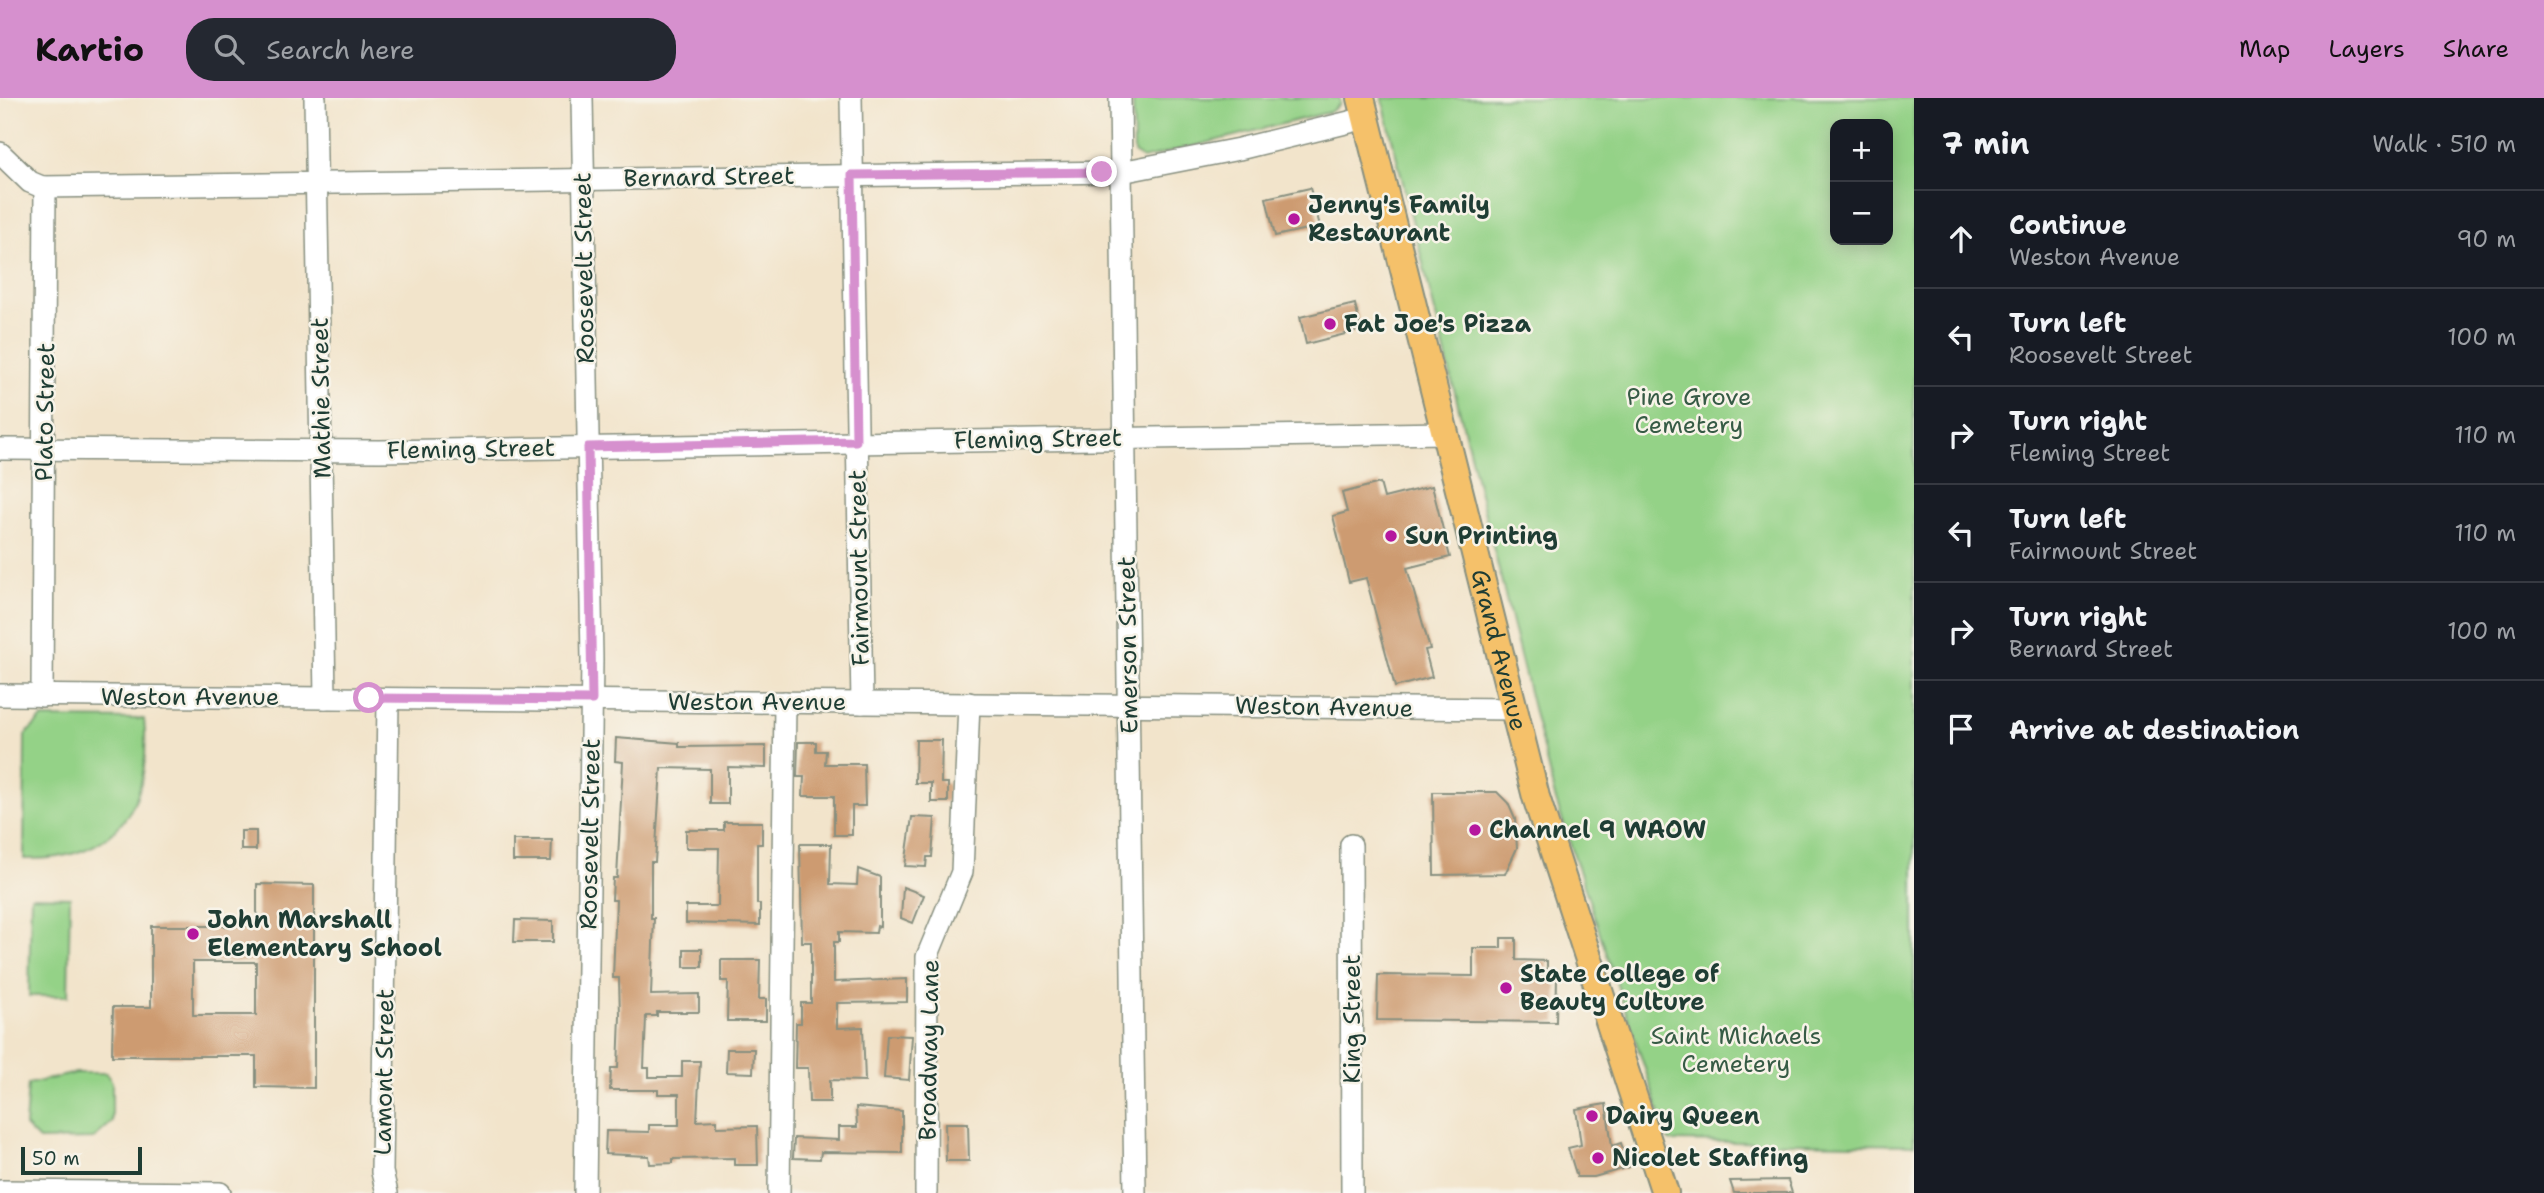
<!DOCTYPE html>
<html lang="en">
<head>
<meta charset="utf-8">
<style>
  :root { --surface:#171b24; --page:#242831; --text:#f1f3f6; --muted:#9ea1a6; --line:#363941; --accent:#d690ce }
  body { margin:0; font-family:"Shantell Sans",sans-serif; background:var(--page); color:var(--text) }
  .controls { position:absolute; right:21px; top:21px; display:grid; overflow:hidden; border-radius:14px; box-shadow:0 4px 18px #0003 }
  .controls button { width:63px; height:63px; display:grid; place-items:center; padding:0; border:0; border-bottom:2px solid var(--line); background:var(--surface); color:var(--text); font:35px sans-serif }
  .scale { position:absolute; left:21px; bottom:18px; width:121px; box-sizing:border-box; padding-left:7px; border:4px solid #1f3d34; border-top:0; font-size:19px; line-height:24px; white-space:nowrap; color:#1f3d34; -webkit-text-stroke:5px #f7f3e8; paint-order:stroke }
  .stop { position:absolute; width:21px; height:21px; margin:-16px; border:5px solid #d690ce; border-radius:50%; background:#fff }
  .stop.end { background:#d690ce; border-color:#fff; box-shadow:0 2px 7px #0008 }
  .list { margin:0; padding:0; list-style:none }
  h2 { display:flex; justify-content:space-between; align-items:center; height:91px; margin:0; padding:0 28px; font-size:30px }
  h2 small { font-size:23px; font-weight:400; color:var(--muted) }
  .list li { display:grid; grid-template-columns:46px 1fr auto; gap:21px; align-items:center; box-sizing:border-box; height:98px; padding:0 28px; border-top:2px solid var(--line) }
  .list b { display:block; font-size:26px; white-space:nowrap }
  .list p { margin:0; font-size:23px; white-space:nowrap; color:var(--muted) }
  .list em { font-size:23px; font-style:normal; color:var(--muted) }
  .icon { flex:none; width:38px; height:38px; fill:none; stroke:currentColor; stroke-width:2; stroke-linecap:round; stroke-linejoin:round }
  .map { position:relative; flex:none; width:1914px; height:1095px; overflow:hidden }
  header { display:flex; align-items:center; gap:42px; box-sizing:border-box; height:98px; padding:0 35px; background:var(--accent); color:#111 }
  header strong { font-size:33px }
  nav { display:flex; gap:38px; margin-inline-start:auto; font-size:24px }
  .search { width:490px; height:63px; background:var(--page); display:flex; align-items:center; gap:18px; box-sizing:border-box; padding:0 24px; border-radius:28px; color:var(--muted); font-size:26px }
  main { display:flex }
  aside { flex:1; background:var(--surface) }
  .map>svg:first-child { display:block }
  .green { fill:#94d287; stroke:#5a885e; stroke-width:2; fill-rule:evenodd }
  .building { fill:#cd9b71; fill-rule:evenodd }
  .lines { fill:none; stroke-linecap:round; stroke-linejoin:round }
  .minor-casing { stroke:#889080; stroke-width:24 }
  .major-casing { stroke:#889080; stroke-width:30 }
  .minor { stroke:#fff; stroke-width:21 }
  .major { stroke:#f5c16b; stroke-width:26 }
  .route { stroke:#d690ce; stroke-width:9 }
  .poi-dot { fill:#b5179e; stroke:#f7f3e8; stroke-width:2.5 }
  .labels { text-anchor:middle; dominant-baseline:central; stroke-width:5; stroke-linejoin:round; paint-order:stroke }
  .street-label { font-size:24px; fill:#1f3d34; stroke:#f7f3e8 }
  .poi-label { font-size:24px; font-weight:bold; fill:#1f3d34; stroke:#f7f3e8; text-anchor:start }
  .park-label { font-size:24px; fill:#365b45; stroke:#f7f3e8 }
</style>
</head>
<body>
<header>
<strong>Kartio</strong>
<div class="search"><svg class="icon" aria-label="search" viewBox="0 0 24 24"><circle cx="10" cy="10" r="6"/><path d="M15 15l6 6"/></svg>Search here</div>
<nav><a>Map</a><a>Layers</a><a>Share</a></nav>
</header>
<main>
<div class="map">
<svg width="1914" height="1095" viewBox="0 0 1914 1095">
  <rect width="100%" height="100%" fill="#f7f3e8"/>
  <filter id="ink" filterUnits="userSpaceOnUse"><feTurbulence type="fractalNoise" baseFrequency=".0143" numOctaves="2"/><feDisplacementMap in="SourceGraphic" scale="14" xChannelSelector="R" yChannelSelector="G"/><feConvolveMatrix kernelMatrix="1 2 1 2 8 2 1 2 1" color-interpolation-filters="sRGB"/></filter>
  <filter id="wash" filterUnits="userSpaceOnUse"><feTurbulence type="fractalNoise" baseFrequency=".00686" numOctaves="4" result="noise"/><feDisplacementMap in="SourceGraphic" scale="28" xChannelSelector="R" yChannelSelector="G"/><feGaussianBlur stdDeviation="1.57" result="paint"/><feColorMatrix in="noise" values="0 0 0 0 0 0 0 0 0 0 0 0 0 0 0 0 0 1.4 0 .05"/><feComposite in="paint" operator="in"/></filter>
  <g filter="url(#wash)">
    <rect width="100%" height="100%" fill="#f2e4cb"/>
    <g class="green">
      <polygon points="1133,0 1340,0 1340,6 1330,14 1143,61 1134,55"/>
      <path d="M 1382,0 L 1914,0 L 1914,1047 L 1669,1043 L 1556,703 ZM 1835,26 L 1888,26 L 1888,142 L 1835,142 Z"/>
      <path d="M 42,620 L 144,621 C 153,708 117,763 24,761 L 25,637 Z"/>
      <polygon points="31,798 70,799 68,898 29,898"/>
      <polygon points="76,975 106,975 112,984 112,1024 93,1041 39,1042 25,1028 28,986"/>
    </g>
    <g id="blocks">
      <g class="building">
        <polygon points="1310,90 1320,128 1275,138 1266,100"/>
        <polygon points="1355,206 1361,232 1306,246 1300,219"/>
        <polygon points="1380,385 1384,400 1432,388 1450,459 1407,470 1430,551 1425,552 1432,579 1395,589 1366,480 1349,484 1333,418 1347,414 1342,395"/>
        <polygon points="616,640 679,645 679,649 766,648 766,670 728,669 728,706 710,706 710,671 661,670 655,764 651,764 651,820 654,820 651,897 699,896 699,914 657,914 657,918 646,918 644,970 649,970 649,979 682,979 682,963 700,963 697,1023 717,1022 717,1029 757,1028 758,1067 734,1067 734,1060 673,1061 673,1065 650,1066 649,1058 605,1056 606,1033 649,1034 649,1027 679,1027 679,996 658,996 658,992 610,992 611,970 618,970 620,918 619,880 613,880 616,802 612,802 613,780 617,780 623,664 615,663"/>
        <polygon points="916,642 942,642 941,685 948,685 948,704 931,704 931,685 915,685"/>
        <polygon points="798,644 816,644 816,653 826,653 825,666 864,666 865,708 852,708 852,737 834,737 834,698 803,698 804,679 797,679"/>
        <polygon points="1433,694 1497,694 1508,705 1515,721 1517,750 1505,776 1434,777"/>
        <polygon points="912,719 935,720 932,759 927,759 926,769 905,768"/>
        <polygon points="724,724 762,724 762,746 757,746 757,806 760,806 760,827 686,825 686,808 718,808 719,750 686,750 686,732 724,732"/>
        <rect x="241" y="733" width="15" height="19"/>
        <polygon points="513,742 552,742 551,763 513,763"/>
        <polygon points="800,746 831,746 830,786 857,787 858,771 880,779 880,829 877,828 876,835 839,834 839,844 834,844 834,884 907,881 907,904 837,905 837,930 863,929 865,983 830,982 830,1004 809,1004 808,970 795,970 796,925 801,925 801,905 811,905 811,844 802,844"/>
        <path d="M 257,786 L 314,787 L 314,990 L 256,989 L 256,958 L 112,958 L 113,909 L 151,909 L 151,828 L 257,828 ZM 193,864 L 256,864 L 256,917 L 193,917 Z"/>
        <polygon points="903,789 924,797 913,825 901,820"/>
        <polygon points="515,822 553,823 553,844 514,844"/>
        <polygon points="1501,840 1516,840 1516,862 1547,863 1547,880 1557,880 1556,924 1377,922 1378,877 1473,878 1473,850 1501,850"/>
        <rect x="684" y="851" width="18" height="18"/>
        <polygon points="721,862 760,862 759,901 766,901 766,923 727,923 728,883 721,883"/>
        <polygon points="887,937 912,938 909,982 884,980"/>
        <polygon points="727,951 754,951 753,975 726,974"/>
        <polygon points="1606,1006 1612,1048 1621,1045 1629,1069 1594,1079 1577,1079 1568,1050 1581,1047 1576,1011"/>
        <polygon points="856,1009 902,1013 902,1055 821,1054 820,1061 793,1060 794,1040 839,1042 839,1029 857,1029"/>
        <polygon points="945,1025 968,1025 969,1063 946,1063"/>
        <polygon points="1788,1082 1792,1095 1734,1095 1730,1083"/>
      </g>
    </g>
  </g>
  <g filter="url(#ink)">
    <use href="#blocks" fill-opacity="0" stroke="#889080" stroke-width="2"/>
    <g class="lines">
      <defs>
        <g id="minor">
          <polyline points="315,0 325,600"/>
          <polyline points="582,0 592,561 585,1095"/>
          <polyline points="851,0 862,605"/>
          <polyline points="1120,0 1135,1095"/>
          <polyline points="0,55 30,84 42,89 1121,74 1239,51 1366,20"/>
          <polyline points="0,351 380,353 1445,335"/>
          <polyline points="0,597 1514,611"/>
          <polyline points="42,598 45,89"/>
          <polyline points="1351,747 1352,1095"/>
          <polyline points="0,1093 220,1095"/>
          <polyline points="387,1095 382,1074 388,601"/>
          <polyline points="779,1095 785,604"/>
          <polyline points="926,1095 927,859 962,774 969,605"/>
        </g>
        <g id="major">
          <path id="s1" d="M 1361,0 L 1536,699 L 1665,1095"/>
        </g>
      </defs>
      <use href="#minor" class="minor-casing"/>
      <use href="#major" class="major-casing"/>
      <use href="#minor" class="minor"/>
      <use href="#major" class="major"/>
    </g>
  </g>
  <g class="lines" filter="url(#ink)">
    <polyline class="route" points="369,600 592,602 588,349 856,343 852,77 1102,74"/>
  </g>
  <g class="poi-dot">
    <circle cx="1294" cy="121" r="7"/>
    <circle cx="1330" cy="226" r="7"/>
    <circle cx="1391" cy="438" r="7"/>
    <circle cx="1475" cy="732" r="7"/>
    <circle cx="193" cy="836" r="7"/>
    <circle cx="1506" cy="890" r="7"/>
    <circle cx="1592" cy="1018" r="7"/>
    <circle cx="1598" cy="1060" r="7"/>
  </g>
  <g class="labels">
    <g class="street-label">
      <text transform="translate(709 79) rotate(-1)">Bernard Street</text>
      <text transform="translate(584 170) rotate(-91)">Roosevelt Street</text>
      <text transform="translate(321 300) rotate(-91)">Mathie Street</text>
      <text transform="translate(45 314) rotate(-89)">Plato Street</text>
      <text transform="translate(1038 341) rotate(-1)">Fleming Street</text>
      <text transform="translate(471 351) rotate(-1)">Fleming Street</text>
      <text transform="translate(859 470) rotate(-91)">Fairmount Street</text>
      <text transform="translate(1128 547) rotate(-91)">Emerson Street</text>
      <text stroke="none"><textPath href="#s1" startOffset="569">Grand Avenue</textPath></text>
      <text x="190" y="599">Weston Avenue</text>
      <text x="757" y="604">Weston Avenue</text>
      <text transform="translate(1324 609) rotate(1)">Weston Avenue</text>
      <text transform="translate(590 736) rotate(-89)">Roosevelt Street</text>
      <text transform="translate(1352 921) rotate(-90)">King Street</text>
      <text transform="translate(929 952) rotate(-89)">Broadway Lane</text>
      <text transform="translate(384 974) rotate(-89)">Lamont Street</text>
    </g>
    <g class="poi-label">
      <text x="1308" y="107">Jenny's Family<tspan x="1308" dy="28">Restaurant</tspan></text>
      <text x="1344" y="226">Fat Joe's Pizza</text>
      <text x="1405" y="438">Sun Printing</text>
      <text x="1489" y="732">Channel 9 WAOW</text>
      <text x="207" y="822">John Marshall<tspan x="207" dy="28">Elementary School</tspan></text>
      <text x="1520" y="876">State College of<tspan x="1520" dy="28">Beauty Culture</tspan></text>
      <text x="1606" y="1018">Dairy Queen</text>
      <text x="1612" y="1060">Nicolet Staffing</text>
    </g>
    <g class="park-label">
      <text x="1689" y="299">Pine Grove<tspan x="1689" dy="28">Cemetery</tspan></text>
      <text x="1736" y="938">Saint Michaels<tspan x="1736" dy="28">Cemetery</tspan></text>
    </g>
  </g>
</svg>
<div class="controls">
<button>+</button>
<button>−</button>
</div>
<div class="scale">50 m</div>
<div class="stop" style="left:369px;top:600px"></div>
<div class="stop end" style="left:1102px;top:74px"></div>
</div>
<aside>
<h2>7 min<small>Walk · 510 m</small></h2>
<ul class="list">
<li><svg class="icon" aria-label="ahead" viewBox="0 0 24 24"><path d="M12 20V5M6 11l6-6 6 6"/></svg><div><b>Continue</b><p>Weston Avenue</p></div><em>90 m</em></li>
<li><svg class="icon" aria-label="left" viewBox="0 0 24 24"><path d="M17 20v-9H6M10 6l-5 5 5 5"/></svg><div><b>Turn left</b><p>Roosevelt Street</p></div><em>100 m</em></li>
<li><svg class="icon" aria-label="right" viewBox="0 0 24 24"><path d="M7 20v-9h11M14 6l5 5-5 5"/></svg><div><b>Turn right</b><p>Fleming Street</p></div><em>110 m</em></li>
<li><svg class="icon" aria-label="left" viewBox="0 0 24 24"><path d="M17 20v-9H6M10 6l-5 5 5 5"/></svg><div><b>Turn left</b><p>Fairmount Street</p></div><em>110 m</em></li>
<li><svg class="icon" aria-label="right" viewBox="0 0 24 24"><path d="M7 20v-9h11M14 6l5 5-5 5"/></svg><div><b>Turn right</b><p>Bernard Street</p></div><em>100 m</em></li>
<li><svg class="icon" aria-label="arrive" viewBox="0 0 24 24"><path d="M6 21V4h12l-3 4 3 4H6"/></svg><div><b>Arrive at destination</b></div></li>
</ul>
</aside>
</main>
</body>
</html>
